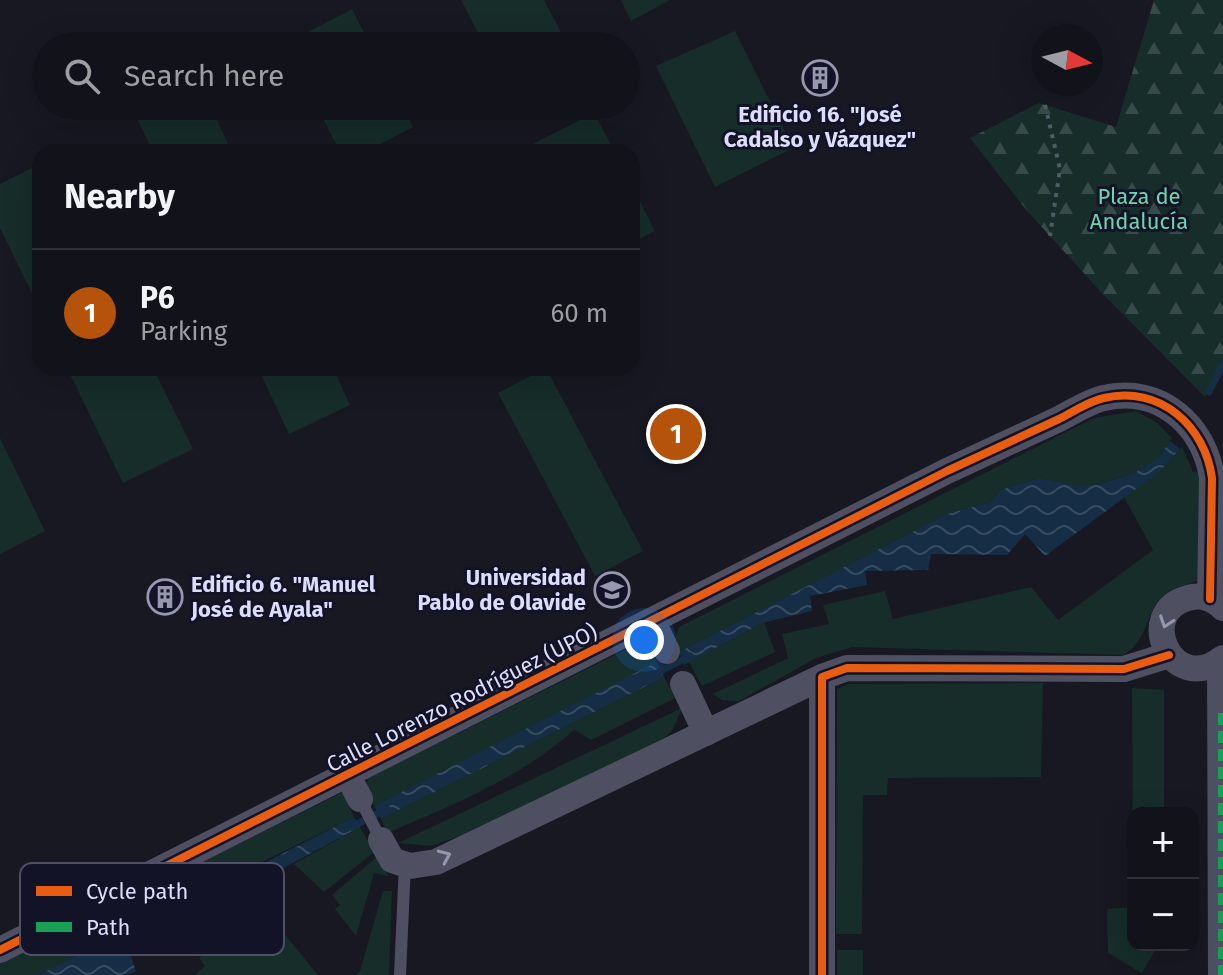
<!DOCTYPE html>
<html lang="en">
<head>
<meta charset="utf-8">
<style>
  :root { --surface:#12121a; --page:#1f2027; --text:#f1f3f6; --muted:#9c9ea2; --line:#313239; --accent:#b45309 }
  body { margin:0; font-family:"Fira Sans",sans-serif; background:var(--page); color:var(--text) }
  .controls { position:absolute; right:24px; bottom:24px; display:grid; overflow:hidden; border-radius:16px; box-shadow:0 8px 32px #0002 }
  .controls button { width:72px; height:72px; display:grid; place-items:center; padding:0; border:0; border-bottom:2px solid var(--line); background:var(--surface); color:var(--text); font:40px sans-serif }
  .compass { position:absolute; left:1031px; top:24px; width:72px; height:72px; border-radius:50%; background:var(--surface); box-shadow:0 8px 32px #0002; rotate:97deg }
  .you { position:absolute; left:644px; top:640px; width:28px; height:28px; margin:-20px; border:6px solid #fff; border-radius:50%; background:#1a73e8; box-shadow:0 0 0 12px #1a73e833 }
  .badge { display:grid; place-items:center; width:52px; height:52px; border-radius:50%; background:var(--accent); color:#fff; font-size:26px; font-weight:700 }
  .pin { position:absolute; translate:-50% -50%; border:4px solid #fff; box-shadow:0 2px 8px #0006 }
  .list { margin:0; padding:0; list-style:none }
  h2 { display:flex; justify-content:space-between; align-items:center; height:104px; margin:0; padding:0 32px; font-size:34px }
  h2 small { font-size:26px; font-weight:400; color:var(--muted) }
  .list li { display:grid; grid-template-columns:52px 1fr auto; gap:24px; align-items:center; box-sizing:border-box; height:128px; padding:0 32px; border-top:2px solid var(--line) }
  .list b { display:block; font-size:30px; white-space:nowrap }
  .list p { margin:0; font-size:26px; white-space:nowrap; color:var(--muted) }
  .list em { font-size:26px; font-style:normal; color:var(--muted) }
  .icon { flex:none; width:44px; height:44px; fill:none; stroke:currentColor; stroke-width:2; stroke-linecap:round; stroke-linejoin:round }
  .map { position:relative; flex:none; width:1223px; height:975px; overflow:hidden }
  .search { position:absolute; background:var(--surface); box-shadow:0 8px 32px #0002; left:32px; top:32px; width:608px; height:88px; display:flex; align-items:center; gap:20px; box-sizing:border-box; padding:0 28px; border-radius:44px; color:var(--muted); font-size:30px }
  .panel { position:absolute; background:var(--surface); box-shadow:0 8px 32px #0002; left:32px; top:144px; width:608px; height:232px; border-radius:24px }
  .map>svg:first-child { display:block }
  .green { fill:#162d2a }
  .forest { fill:url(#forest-firs) }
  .water { fill:url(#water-waves) }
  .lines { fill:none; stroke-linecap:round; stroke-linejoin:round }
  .stream { stroke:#152e45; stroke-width:7 }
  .path { stroke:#4e5d65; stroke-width:4; stroke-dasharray:4 6; stroke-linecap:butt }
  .lane { stroke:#4e4f61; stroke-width:12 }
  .street { stroke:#4e4f61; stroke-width:26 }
  .quiet { stroke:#1a9f57; stroke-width:6; stroke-dasharray:12 6; stroke-linecap:butt }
  .cycleway-casing { stroke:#131327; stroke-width:13 }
  .cycleway { stroke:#e95d12; stroke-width:8 }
  .oneway { stroke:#9596ae }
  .labels { text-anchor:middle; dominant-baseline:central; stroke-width:6; stroke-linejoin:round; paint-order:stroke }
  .poi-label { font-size:22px; font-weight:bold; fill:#dcddfb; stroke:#131327 }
  .park-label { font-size:22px; fill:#6fd4ab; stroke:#131327 }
  .street-label { font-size:22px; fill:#dcddfb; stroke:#131327 }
  .key { fill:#131327; stroke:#4f5067; stroke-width:2 }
  .key-label { font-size:22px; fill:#dcddfb }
</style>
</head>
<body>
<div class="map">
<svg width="1223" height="975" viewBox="0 0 1223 975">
  <defs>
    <pattern id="forest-firs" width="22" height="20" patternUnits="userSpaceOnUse" patternTransform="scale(2)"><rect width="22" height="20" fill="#162d2a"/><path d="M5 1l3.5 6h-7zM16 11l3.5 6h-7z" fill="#374b4a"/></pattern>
    <pattern id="water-waves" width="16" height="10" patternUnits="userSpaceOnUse" patternTransform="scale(2)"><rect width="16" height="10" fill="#152e45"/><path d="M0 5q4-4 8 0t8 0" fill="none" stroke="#364c61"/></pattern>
  </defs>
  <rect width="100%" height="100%" fill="#181822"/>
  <g class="green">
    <polygon points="461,0 544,0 567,44 485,46"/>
    <polygon points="621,0 670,0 631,21"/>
    <polygon points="352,9 371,46 286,46 285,44"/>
    <polygon points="735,31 793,148 715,187 656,66"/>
    <polygon points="131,106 210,106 232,152 153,152"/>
    <polygon points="317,106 402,106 413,127 365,152 340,152"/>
    <polygon points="594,113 615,152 530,152 527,147"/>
    <polygon points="40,164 40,307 39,308 0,228 0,184"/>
    <polygon points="632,186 655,231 632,243"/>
    <polygon points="67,368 153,368 193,449 123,483"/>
    <polygon points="258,368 333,368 350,405 289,434"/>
    <polygon points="546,368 643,551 595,576 498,393"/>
    <polygon points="1136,411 1156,422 1172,438 1159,457 1136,472 1096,485 1073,485 1039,478 1000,490 991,502 947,514 679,652 675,639 679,627 1094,418"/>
    <polygon points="0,438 45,531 0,554"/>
    <path d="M 1182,447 L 1193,472 L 1203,471 L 1197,581 C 1188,585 1176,586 1167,593 C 1144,610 1150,640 1123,655 L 852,647 L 816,658 L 739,701 L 722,700 L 713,694 L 788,658 L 782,634 L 829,624 L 823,605 L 885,591 L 893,619 L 1031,587 L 1058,620 L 1153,550 L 1124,497 L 1159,472 Z"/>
    <polygon points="764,622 775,652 702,686 689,662"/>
    <polygon points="647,639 657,663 374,806 366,789 368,778"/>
    <path d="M 664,677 L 675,698 L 591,740 L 574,730 C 519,779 454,804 388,833 L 381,819 Z"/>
    <polygon points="1043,683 1041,777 888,778 887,795 863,795 862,934 836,934 837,689 848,684"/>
    <polygon points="1132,688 1164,690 1164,813 1133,813 1133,888"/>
    <polygon points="682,708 673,729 664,738 470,833 430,846 398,843"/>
    <polygon points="343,792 354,817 240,873 198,901 183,902 38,975 0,975 0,961"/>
    <polygon points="360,827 374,852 324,892 294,864"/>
    <polygon points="379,855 388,876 374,873 356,936 335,909 340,905 332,895"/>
    <polygon points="383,891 392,891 389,975 355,975 360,971"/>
    <polygon points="1133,907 1133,945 1158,945 1142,973 1108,953 1107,909"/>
    <polygon points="264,909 318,975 195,975 205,966 199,958"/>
    <rect x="837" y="950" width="26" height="25"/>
  </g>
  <polygon class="forest" points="1154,0 1223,0 1223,364 1205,397 1101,292 1028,212 970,138 1039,103 1116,127"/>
  <g class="water">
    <polygon points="1170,441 1180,449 1159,472 1045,556 1025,534 1007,555 931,554 928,570 865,571 867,585 810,596 812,611 762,623 684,665 679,652 947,514 991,502 1000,490 1039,478 1073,485 1097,485 1136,472 1159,457"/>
    <polygon points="657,662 664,677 381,819 374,806"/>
    <polygon points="354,817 360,827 287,866 210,923 128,946 136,972 124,975 38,975 183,902 198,901 214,882 239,876"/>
  </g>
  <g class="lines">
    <g class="stream">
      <polyline points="1209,392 1223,364"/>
      <polyline points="655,674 690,656"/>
      <polyline points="351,827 387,809"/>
    </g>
    <polyline class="path" points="1045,105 1060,169 1050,236"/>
    <g class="lane">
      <polyline points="360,799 381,840"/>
      <polyline points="400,975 405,864"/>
    </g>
    <g class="street">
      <path d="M 1223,608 C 1214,599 1201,594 1188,598 C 1134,612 1172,698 1223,658"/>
      <polyline points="653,622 667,651"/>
      <polyline points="1220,660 1221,975"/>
      <polyline points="683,684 706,733"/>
      <polyline points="348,776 360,799"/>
      <polyline points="381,840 392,860 410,866 436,862 822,677"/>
      <path d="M 0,950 L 947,471 C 985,453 1022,436 1059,419 C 1073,412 1089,401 1104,398 C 1160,385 1205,426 1212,478 L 1210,599"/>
      <polyline points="822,975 822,677 847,668 1124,669 1169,655"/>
    </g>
    <polyline class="quiet" points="1221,713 1221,975"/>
    <defs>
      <g id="cycleway">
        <path d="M 0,950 L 947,471 C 985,453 1022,436 1059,419 C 1073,412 1089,401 1104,398 C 1160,385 1205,426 1212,478 L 1210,599"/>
        <polyline points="822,975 822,677 847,668 1124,669 1169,655"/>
      </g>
    </defs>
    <use href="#cycleway" class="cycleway-casing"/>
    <use href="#cycleway" class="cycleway"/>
  </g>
  <defs><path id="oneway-chevron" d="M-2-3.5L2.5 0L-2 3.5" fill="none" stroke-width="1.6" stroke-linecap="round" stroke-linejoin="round" transform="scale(2)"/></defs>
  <g class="oneway">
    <use href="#oneway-chevron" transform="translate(1166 622) rotate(109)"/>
    <use href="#oneway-chevron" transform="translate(445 856) rotate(-24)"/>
  </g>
  <defs>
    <symbol id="building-ring" viewBox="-11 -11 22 22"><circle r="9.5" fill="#131327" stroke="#9798af" stroke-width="1.5"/><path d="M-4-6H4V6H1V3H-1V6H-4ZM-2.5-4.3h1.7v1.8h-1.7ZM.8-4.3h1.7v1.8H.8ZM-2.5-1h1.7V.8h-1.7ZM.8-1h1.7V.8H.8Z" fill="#9798af"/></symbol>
    <symbol id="university-ring" viewBox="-11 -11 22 22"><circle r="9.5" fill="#131327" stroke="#9798af" stroke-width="1.5"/><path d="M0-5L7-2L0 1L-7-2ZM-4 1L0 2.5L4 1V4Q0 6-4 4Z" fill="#9798af"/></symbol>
  </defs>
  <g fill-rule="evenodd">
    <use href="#building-ring" x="800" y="58" width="40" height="40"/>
    <use href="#university-ring" x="592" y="570" width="40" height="40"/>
    <use href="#building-ring" x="145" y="577" width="40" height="40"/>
  </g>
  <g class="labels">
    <g class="poi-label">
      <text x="820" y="114">Edificio 16. "José<tspan x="820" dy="25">Cadalso y Vázquez"</tspan></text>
      <text x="586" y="577" text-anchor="end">Universidad<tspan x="586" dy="25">Pablo de Olavide</tspan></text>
      <text x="191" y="584" text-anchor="start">Edificio 6. "Manuel<tspan x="191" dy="25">José de Ayala"</tspan></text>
    </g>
    <g class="park-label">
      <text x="1139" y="196">Plaza de<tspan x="1139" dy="25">Andalucía</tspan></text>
    </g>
    <g class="street-label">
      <text transform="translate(462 698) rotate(-27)">Calle Lorenzo Rodríguez (UPO)</text>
    </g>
  </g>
  <rect x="20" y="863" width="264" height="92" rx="12" class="key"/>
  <rect x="36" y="886" width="36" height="10" fill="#e95d12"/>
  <rect x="36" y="922" width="36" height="10" fill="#1a9f57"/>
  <g class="key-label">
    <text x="86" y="899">Cycle path</text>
    <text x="86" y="935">Path</text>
  </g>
</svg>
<div class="controls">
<button>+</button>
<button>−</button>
</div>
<svg class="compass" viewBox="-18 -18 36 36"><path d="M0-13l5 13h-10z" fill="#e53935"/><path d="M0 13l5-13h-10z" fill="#9c9ea2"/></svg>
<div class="you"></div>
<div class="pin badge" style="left:676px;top:434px">1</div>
<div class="search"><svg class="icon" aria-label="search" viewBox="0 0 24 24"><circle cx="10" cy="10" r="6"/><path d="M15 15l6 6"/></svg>Search here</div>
<section class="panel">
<h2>Nearby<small></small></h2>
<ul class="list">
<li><span class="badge">1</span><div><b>P6</b><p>Parking</p></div><em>60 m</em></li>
</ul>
</section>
</div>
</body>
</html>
